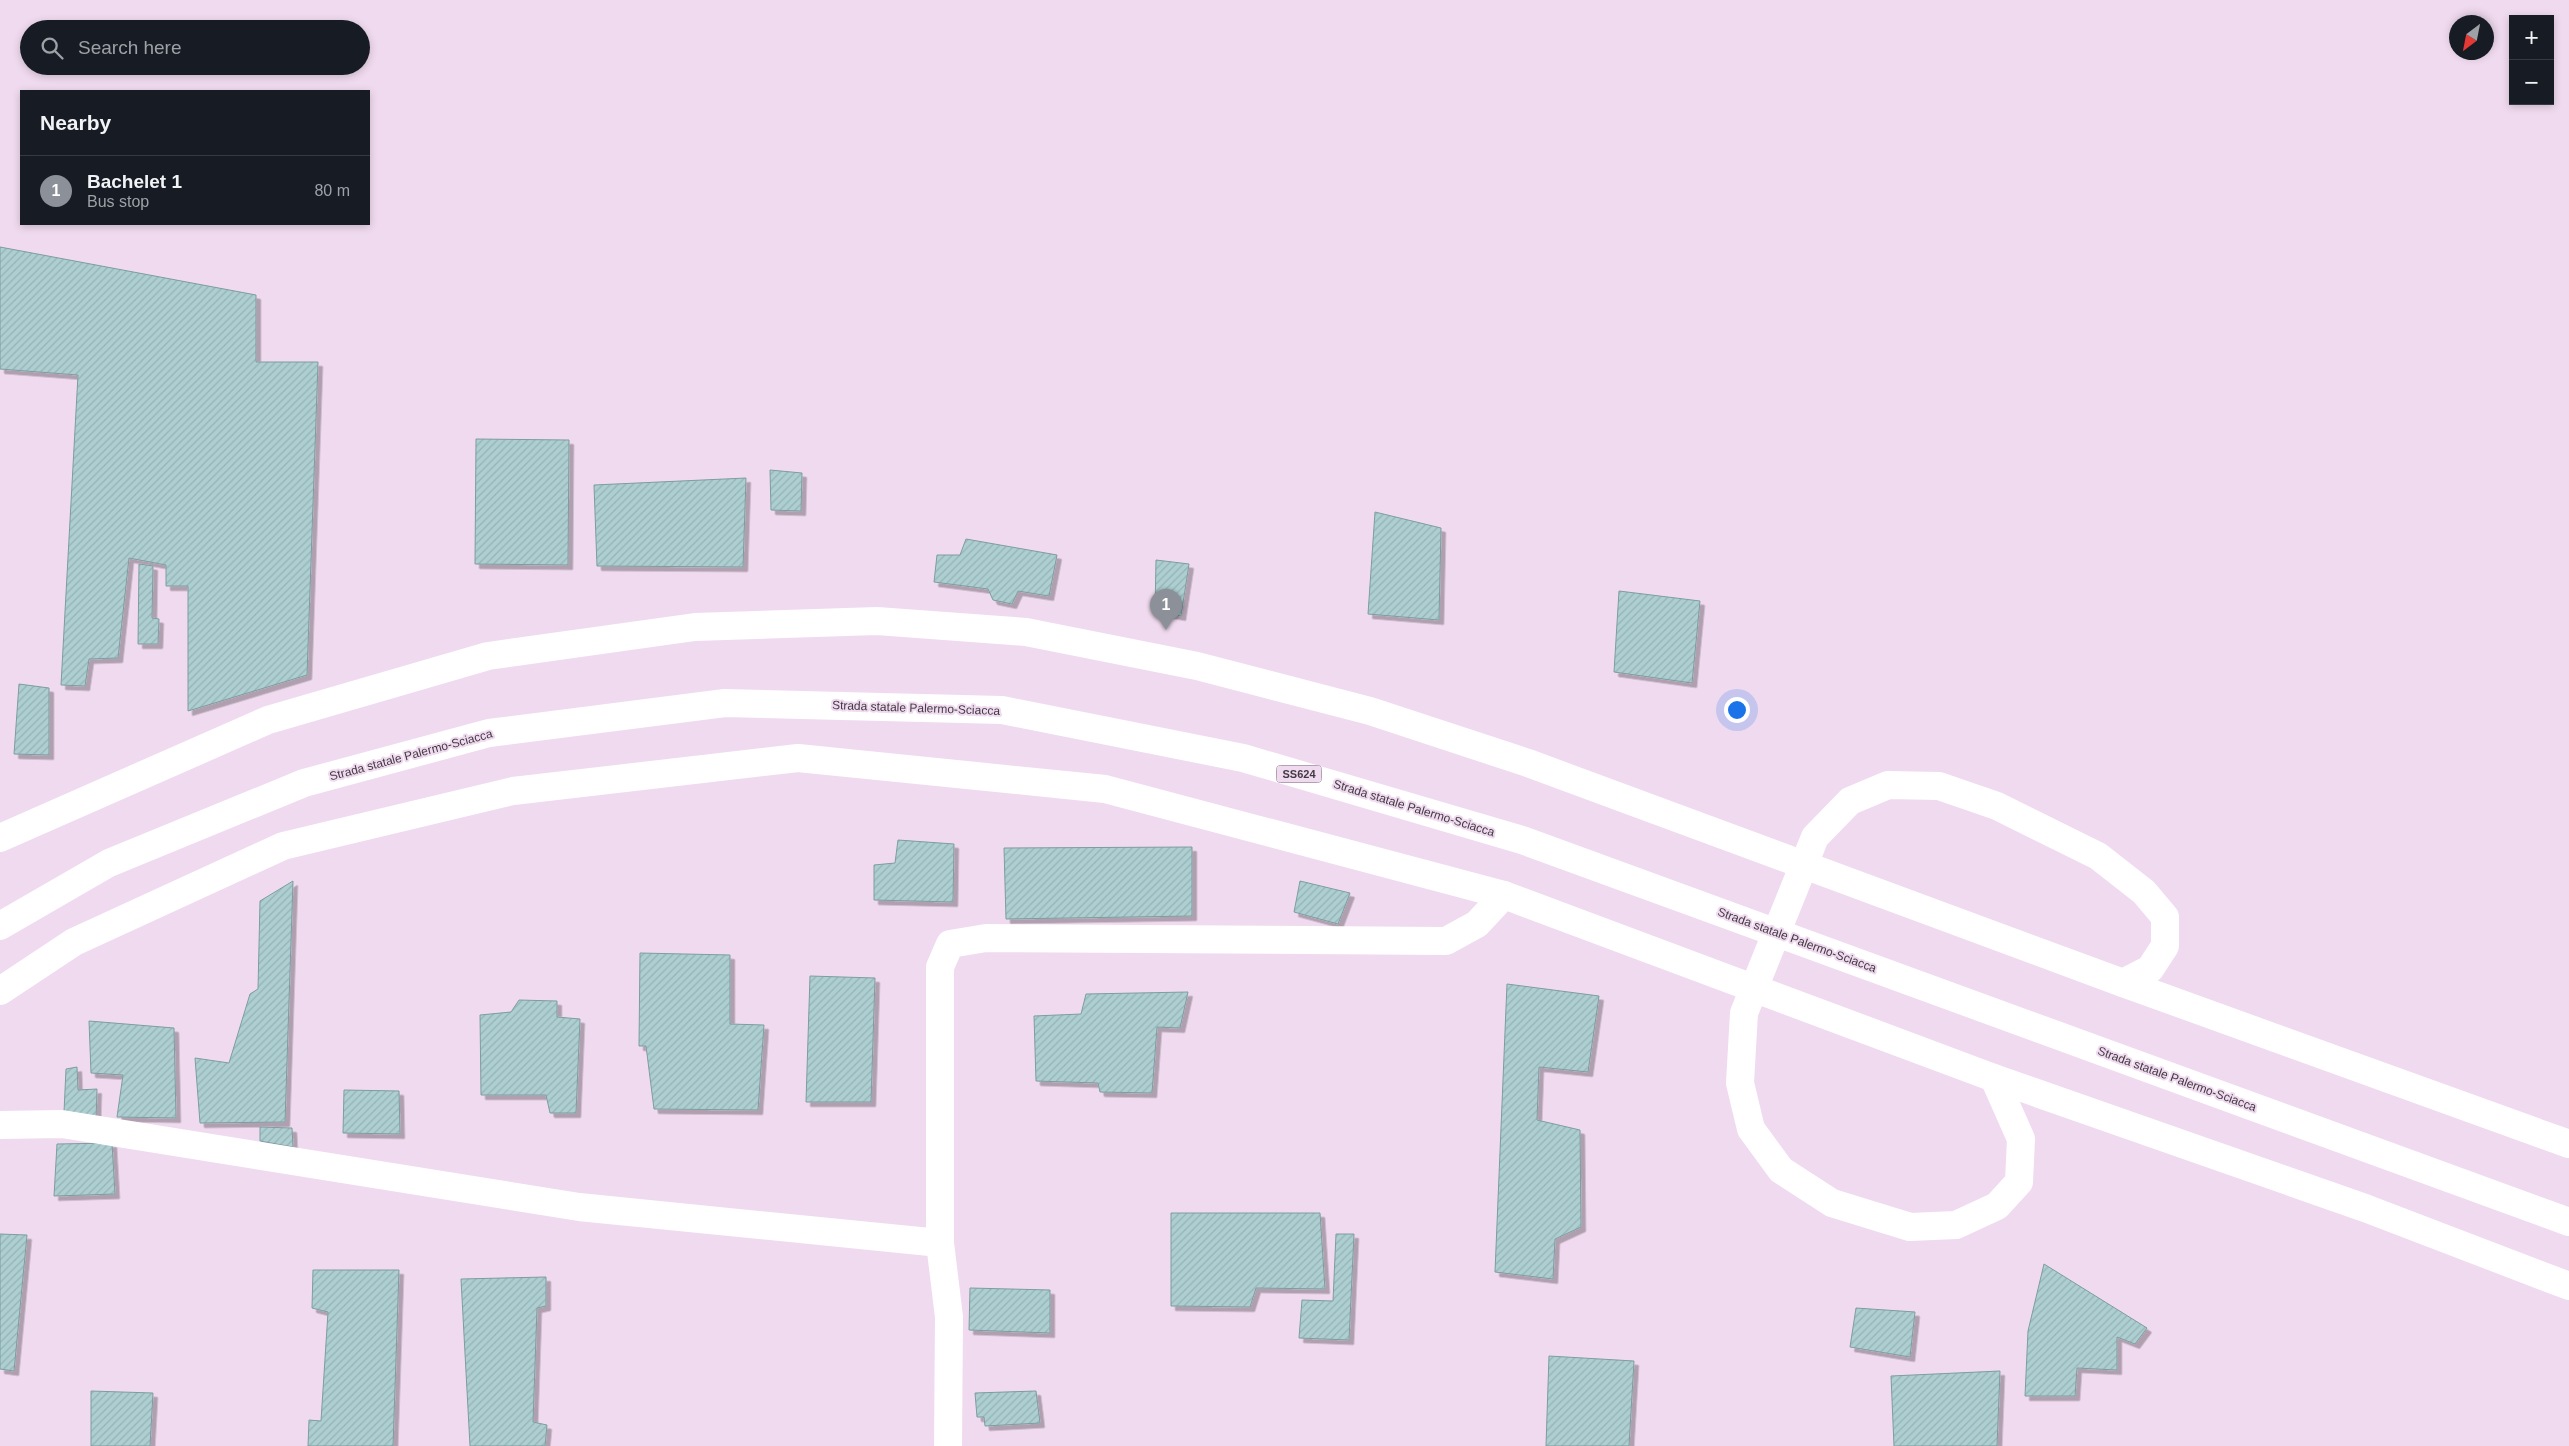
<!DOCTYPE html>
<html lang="en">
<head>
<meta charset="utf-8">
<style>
  :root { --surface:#171b24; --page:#242831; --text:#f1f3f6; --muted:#9ea1a6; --line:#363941; --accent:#8c9099 }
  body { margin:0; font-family:Arial,sans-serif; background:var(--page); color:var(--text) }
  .controls { position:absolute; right:15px; top:15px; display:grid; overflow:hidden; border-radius:0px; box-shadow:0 2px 8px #0003 }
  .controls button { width:45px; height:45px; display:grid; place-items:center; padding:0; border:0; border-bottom:1px solid var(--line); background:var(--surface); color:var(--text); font:25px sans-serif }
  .compass { position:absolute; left:2449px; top:15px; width:45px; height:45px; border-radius:50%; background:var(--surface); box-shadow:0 2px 8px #0003; rotate:212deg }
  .you { position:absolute; left:1736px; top:709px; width:18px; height:18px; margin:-12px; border:4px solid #fff; border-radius:50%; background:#1a73e8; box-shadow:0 0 0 8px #1a73e833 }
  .badge { display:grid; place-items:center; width:32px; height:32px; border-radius:50%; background:var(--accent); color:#fff; font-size:16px; font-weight:700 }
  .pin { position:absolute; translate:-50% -41px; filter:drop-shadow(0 1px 2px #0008) }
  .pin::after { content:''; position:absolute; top:26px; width:18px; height:15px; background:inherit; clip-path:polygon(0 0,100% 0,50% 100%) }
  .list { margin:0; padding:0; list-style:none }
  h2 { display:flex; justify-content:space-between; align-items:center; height:65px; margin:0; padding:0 20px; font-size:21px }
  h2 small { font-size:16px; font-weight:400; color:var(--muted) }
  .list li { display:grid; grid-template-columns:32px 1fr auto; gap:15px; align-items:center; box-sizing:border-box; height:70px; padding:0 20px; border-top:1px solid var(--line) }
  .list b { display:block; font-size:19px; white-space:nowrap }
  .list p { margin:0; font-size:16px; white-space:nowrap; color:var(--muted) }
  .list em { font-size:16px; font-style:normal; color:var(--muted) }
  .icon { flex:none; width:28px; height:28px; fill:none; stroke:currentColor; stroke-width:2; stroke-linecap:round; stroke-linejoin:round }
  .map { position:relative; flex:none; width:2569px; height:1446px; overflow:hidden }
  .search { position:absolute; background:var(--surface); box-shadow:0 2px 8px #0003; left:20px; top:20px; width:350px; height:55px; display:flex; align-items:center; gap:12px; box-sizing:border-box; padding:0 18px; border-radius:28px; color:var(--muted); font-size:19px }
  .panel { position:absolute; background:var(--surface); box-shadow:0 2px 8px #0003; left:20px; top:90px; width:350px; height:135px; border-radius:0px }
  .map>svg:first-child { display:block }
  .building { fill:url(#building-hatch); stroke:#7d9d9f; filter:url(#shadow) }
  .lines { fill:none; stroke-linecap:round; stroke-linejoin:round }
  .minor { stroke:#fff; stroke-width:28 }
  .secondary { stroke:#fff; stroke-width:28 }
  .primary { stroke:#fff; stroke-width:28 }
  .labels { text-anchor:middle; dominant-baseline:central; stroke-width:4; stroke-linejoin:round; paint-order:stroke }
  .shield { fill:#f0daef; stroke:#766a76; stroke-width:1 }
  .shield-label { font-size:11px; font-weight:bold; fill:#423a42 }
  .street-label { font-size:12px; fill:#423a42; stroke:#f0daef }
</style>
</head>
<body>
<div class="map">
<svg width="2569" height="1446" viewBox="0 0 2569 1446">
  <defs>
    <pattern id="building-hatch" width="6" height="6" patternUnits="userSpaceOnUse" patternTransform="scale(1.25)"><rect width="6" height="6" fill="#adcfd1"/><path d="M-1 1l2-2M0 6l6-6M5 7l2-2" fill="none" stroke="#96b2b5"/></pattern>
    <filter id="shadow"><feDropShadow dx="4.5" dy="4.5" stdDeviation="0" flood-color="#0004"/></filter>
  </defs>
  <rect width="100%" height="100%" fill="#f0daef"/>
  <g class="building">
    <polygon points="0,247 256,295 256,362 318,362 307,675 188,711 188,586 166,586 166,565 129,558 118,658 89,659 85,686 61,685 78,375 0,369"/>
    <polygon points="476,439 569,440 568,565 475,564"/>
    <polygon points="770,470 802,473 801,511 771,510"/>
    <polygon points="746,478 743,567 597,566 594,485"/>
    <polygon points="1375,512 1441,528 1439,620 1368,614"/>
    <polygon points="966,539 1057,555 1049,596 1018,591 1012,604 993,600 988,589 934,582 937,555 960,555"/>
    <polygon points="1156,560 1189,564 1181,616 1155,611"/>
    <polygon points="139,564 153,566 152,618 159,619 158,644 138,644"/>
    <polygon points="1619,591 1700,601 1692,683 1614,672"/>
    <polygon points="19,684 49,688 49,755 14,754"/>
    <polygon points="898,840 954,844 953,902 874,900 874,865 895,863"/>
    <polygon points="1192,847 1192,916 1006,919 1004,848"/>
    <polygon points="293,881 285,1122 200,1123 195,1058 229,1063 250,994 258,989 260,901"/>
    <polygon points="1300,881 1350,893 1338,924 1294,912"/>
    <polygon points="640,953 730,955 730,1024 764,1025 758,1110 654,1109 646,1046 639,1046"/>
    <polygon points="810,976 875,978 871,1102 806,1102"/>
    <polygon points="1507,984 1599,996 1588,1072 1539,1067 1537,1120 1580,1130 1581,1227 1555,1239 1553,1279 1495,1272"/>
    <polygon points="1188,992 1180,1028 1157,1027 1152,1093 1100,1092 1098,1083 1036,1081 1034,1016 1081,1014 1086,994"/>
    <polygon points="519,1000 557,1001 557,1017 580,1019 576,1113 550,1113 546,1095 481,1095 480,1015 511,1012"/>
    <polygon points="89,1021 174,1028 176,1118 117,1117 123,1075 91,1073"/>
    <polygon points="77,1067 78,1090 97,1089 96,1121 64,1112 66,1069"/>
    <polygon points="344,1090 399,1091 400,1134 343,1133"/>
    <polygon points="260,1127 292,1128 293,1147 260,1141"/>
    <polygon points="112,1143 115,1194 54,1196 57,1144"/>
    <polygon points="1171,1213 1320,1213 1325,1289 1256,1288 1250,1307 1171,1306"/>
    <polygon points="0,1234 27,1235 14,1371 0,1369"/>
    <polygon points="1336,1234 1354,1234 1349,1340 1299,1338 1302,1300 1333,1301"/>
    <polygon points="2044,1264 2147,1328 2135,1344 2117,1337 2117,1370 2077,1368 2075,1396 2025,1396 2028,1331"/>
    <polygon points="313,1270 399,1270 393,1446 308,1446 309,1420 321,1421 328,1312 312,1308"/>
    <polygon points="546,1277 546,1306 537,1308 533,1422 547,1425 545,1446 470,1446 461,1279"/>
    <polygon points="970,1288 1050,1290 1050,1333 969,1330"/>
    <polygon points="1856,1308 1915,1312 1910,1357 1850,1347"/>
    <polygon points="1549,1356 1634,1361 1629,1446 1546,1446"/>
    <polygon points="2000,1371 1997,1446 1894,1446 1891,1376"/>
    <polygon points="91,1391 153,1393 150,1446 91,1446"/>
    <polygon points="1036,1391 1040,1423 985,1426 984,1417 977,1417 975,1393"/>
  </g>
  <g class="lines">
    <g class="minor">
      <polyline points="0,1125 62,1124 579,1207 940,1243"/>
      <polyline points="948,1446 949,1317 940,1243 940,967 950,944 986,938 1446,941 1477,924 1504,895"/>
    </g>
    <g class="secondary">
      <polyline points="0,838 268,720 488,656 695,627 877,621 1026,632 1197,666 1370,711 1528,763 2123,983 2569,1144"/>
      <polyline points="0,991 74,942 283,846 513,791 798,758 1105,789 1504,895 1994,1078 2365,1208 2569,1286"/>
      <polyline points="1994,1078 2021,1139 2019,1182 1997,1206 1956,1225 1910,1227 1832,1203 1781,1170 1751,1129 1740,1083 1744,1013 1815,837 1850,801 1888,785 1939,786 1997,806 2098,856 2144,892 2165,917 2165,946 2150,969 2123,983"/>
    </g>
    <polyline class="primary" points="0,926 109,863 304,783 489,733 725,703 1002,710 1243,758 1522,840 2569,1222"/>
  </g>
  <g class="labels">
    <rect class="shield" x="1276.5" y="765.5" width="45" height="17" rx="4"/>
    <g class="shield-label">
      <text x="1299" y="774">SS624</text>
    </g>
    <g class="street-label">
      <text transform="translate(916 708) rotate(2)">Strada statale Palermo-Sciacca</text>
      <text transform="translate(411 755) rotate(-15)">Strada statale Palermo-Sciacca</text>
      <text transform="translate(1414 808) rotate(17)">Strada statale Palermo-Sciacca</text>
      <text transform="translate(1797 940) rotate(20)">Strada statale Palermo-Sciacca</text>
      <text transform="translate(2177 1079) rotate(20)">Strada statale Palermo-Sciacca</text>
    </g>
  </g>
</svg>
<div class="controls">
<button>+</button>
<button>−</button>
</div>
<svg class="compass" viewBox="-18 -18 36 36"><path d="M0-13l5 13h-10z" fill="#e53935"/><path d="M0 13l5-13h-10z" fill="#9ea1a6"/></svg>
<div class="you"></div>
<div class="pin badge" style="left:1166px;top:630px">1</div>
<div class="search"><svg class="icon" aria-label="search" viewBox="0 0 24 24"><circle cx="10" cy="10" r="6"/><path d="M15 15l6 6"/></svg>Search here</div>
<section class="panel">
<h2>Nearby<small></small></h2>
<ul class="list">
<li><span class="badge">1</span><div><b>Bachelet 1</b><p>Bus stop</p></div><em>80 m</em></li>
</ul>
</section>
</div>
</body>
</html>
